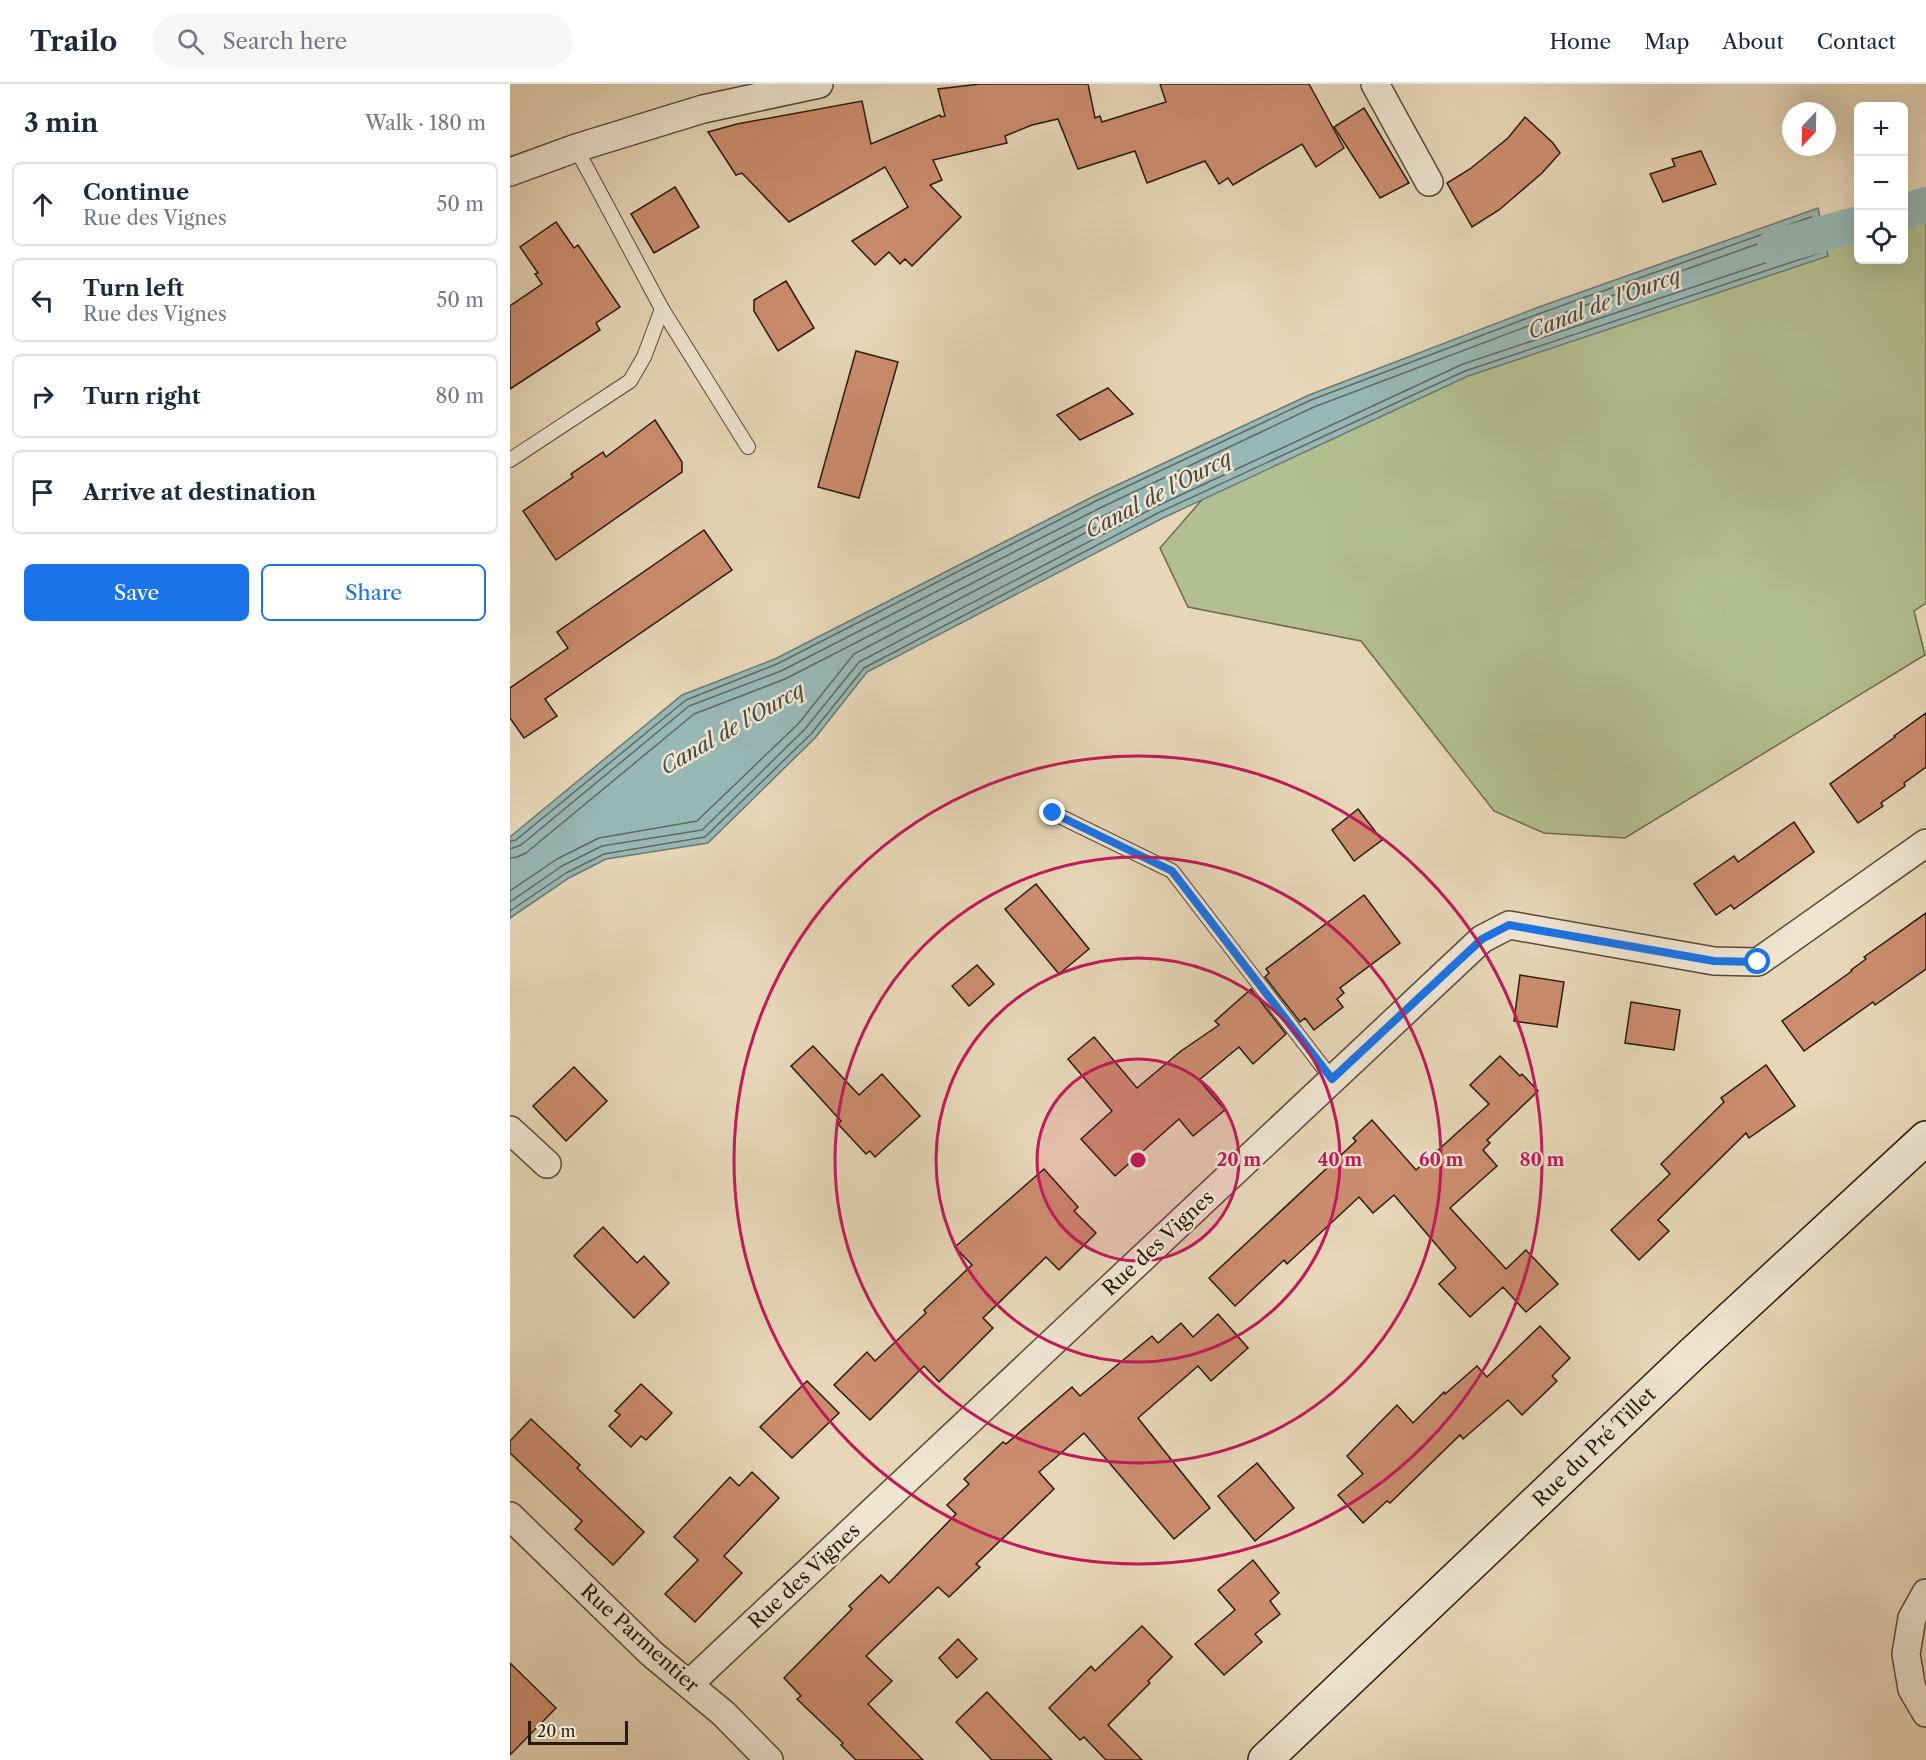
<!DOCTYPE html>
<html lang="en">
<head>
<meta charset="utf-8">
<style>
  :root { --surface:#fff; --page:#f6f6f7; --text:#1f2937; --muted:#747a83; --line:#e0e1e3; --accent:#1a73e8 }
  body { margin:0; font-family:"Libre Caslon Text",serif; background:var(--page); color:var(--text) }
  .controls { position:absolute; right:18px; top:18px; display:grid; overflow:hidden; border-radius:9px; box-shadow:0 6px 24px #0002 }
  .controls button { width:54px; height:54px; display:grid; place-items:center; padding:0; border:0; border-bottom:2px solid var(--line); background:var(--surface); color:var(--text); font:30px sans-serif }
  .compass { position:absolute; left:1272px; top:18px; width:54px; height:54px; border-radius:50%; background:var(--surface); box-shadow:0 6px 24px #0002; rotate:202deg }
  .scale { position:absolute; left:18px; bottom:15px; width:100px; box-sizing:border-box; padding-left:6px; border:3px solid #281a0c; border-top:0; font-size:16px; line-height:21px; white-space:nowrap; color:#281a0c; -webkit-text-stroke:4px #efe5d1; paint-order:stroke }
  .stop { position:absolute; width:18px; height:18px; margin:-14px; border:4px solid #1a73e8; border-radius:50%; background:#fff }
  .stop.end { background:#1a73e8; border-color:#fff; box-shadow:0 2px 6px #0008 }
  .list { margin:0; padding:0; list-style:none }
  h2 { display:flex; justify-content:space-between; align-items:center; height:78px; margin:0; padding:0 24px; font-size:26px }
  h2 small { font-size:20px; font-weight:400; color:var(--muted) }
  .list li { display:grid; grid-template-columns:39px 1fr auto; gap:18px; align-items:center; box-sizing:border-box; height:84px; margin:0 12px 12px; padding:0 12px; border:2px solid var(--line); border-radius:9px }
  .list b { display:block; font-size:22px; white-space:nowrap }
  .list p { margin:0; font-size:20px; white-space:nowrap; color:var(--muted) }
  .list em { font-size:20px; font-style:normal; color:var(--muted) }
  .actions { display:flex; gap:12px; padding:18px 24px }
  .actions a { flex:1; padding:14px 0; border:2px solid var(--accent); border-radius:9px; text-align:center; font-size:21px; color:var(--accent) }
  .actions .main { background:var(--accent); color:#fff }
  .icon { flex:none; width:33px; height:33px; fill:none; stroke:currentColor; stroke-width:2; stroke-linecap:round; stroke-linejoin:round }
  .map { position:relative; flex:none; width:1416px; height:1676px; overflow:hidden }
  header { display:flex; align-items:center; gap:36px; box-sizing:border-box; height:84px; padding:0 30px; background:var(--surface); border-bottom:2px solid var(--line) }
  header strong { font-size:28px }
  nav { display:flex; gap:33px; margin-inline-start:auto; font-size:21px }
  .search { width:420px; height:54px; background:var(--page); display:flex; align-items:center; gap:15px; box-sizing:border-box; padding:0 21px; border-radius:33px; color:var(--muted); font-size:22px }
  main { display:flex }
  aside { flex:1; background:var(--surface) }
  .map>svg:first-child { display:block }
  .green { fill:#b3bf90; stroke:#6e6c4e; stroke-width:1.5 }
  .water { fill:#98b8b6; stroke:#6b7972; stroke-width:1.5 }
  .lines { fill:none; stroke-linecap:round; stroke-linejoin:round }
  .shore { stroke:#606961; stroke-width:1.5 }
  .canal { stroke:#98b8b6; stroke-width:36 }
  .building { fill:#cc8d6f; stroke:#281a0c; stroke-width:1.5 }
  .lane-casing { stroke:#584937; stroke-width:16 }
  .street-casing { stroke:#584937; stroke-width:30 }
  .secondary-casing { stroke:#281a0c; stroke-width:36 }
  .lane { stroke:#efe5d1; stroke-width:14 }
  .street { stroke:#efe5d1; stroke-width:27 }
  .secondary { stroke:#efe5d1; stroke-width:33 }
  .route { stroke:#1a73e8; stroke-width:8 }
  .ring { fill:none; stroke:#c2185b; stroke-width:3 }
  .labels { text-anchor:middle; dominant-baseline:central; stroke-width:5; stroke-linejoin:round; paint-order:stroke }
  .street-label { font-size:20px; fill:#281a0c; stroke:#efe5d1 }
  .water-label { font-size:21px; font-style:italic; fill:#4a493f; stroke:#efe5d1 }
  .centre { fill:#c2185b; stroke:#efe5d1; stroke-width:3 }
  .ring-label { font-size:18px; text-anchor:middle; font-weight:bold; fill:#c2185b; stroke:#efe5d1; stroke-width:5; stroke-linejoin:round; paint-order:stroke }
</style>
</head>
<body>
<header>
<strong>Trailo</strong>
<div class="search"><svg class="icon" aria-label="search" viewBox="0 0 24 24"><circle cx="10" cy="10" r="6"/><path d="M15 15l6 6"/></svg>Search here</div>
<nav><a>Home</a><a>Map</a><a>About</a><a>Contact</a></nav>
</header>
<main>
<aside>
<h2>3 min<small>Walk · 180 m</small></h2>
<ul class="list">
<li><svg class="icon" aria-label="ahead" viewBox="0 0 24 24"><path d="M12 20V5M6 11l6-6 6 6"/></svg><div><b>Continue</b><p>Rue des Vignes</p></div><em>50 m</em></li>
<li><svg class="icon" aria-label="left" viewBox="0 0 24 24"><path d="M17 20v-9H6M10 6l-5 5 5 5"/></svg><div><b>Turn left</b><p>Rue des Vignes</p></div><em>50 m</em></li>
<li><svg class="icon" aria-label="right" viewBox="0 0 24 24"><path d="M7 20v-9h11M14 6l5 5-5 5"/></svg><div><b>Turn right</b></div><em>80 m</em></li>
<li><svg class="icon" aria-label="arrive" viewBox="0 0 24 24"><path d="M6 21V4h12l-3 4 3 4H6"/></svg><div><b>Arrive at destination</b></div></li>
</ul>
<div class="actions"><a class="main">Save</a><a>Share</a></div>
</aside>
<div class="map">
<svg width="1416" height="1676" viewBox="0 0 1416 1676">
  <rect width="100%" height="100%" fill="#e7d7b8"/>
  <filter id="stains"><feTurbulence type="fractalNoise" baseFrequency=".00333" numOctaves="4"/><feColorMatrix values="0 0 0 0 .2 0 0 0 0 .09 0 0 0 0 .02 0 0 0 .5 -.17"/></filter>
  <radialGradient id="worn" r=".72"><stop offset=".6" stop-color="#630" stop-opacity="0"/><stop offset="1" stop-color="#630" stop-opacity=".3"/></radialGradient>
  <polygon class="green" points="1416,126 1416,519 1404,527 1415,571 1115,754 1034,749 984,727 851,557 678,523 650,464 723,380 1167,208 1348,148 1348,176 1394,176 1394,133"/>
  <polygon class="water" points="1308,124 1318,172 958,292 653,434 357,588 305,654 198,759 96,775 59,794 0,834 0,753 172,611 265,575 586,411 799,311 1029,223"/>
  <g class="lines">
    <g class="shore">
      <polyline points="0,757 6,756 176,616 267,580 588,416 801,316 1031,229 1301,133 1304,135 1311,165 1309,169 955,287 650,428 354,584 301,650 195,753 94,770 56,789 0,827"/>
      <polyline points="0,765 11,761 179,622 271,587 592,423 804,323 1034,236 1295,143 1299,145 1302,160 1300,164 953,280 647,422 349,578 295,645 192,746 92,762 52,782 0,818"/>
      <polyline points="0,774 7,773 16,769 184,630 275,595 595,431 612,423 616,424 615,428 344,570 289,639 187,737 89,754 47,775 0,807"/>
    </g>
    <g class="canal">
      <polyline points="1394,127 1416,121"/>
      <polyline points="1265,163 1348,140"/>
    </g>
  </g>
  <g class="building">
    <polygon points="470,0 578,0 585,34 590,32 592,38 656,18 650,0 799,0 834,64 806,83 792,60 723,101 718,94 709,100 695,77 637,99 625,67 568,85 548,35 522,41 495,52 497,59 423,76 432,96 420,101 451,133 402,182 395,175 390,180 379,168 365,181 342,157 398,123 375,83 279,138 232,89 226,91 198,48 227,40 352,17 361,60 430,31 431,33 435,32 428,5"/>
    <polygon points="854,24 899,99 870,114 824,43"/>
    <polygon points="1015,33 1043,59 1050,69 1032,89 989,126 962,143 937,99 960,85 998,54"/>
    <polygon points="1191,67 1206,100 1153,118 1140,90 1165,82 1162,75"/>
    <polygon points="165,103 189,143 144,169 121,130"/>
    <polygon points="46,138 64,164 68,161 110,223 86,239 90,246 0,305 0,222 32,200 25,190 28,189 10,163"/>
    <polygon points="276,197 304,244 268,267 244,227 244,216"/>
    <polygon points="346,267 388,278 349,414 308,403"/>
    <polygon points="598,304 623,330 570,356 547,331"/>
    <polygon points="145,336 172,378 172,388 46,476 13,427 63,393 61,390 93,368 96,373"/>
    <polygon points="194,446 222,486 35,615 47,632 14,654 0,634 0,604 58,564 47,548"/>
    <polygon points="1416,629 1416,683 1394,699 1395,702 1371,719 1373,722 1348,739 1320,700 1385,653 1384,652"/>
    <polygon points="848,725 872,756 844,777 822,746"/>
    <polygon points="1284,738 1304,768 1224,825 1221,821 1206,831 1184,800 1224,772 1228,778"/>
    <polygon points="526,800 579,865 549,890 495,825"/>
    <polygon points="854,811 890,859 830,904 834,909 827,915 833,923 804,946 795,934 790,938 755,893 759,889 756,885"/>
    <polygon points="1416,829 1416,885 1365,921 1363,918 1294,967 1272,937 1342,887 1341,886 1356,875 1354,873"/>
    <polygon points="467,881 484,900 459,922 442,902"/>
    <polygon points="1010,891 1054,898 1047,943 1004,937"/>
    <polygon points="741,905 776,950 743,980 729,963 689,996 715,1026 683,1052 669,1035 605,1092 571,1055 602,1027 558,975 584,953 627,1004 671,967 709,941 705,937"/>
    <polygon points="1121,918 1170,926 1164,966 1115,959"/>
    <polygon points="303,962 349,1011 372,990 410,1032 365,1073 360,1067 356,1070 328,1040 331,1037 281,982"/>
    <polygon points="990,972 1010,992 1012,990 1028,1007 977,1056 980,1059 973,1066 987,1082 940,1124 996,1185 1016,1166 1048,1200 1016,1228 993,1203 960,1233 929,1200 946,1184 884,1111 863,1129 849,1113 777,1180 774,1176 725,1222 699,1194 846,1057 843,1054 862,1036 906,1086 979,1020 960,1001"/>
    <polygon points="1256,981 1285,1022 1239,1054 1236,1049 1148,1136 1159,1147 1129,1176 1101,1146 1160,1090 1151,1080 1214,1018 1211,1014"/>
    <polygon points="64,983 97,1017 56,1057 23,1022"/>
    <polygon points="534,1085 568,1123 564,1127 586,1149 549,1186 536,1173 473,1234 483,1244 429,1298 414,1282 360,1336 324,1301 357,1268 365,1277 416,1229 414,1226 462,1181 445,1163"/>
    <polygon points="93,1143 127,1179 134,1172 159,1199 124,1234 64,1172"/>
    <polygon points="708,1230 738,1264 701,1297 688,1282 628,1334 700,1424 664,1455 574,1349 529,1388 544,1405 466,1480 470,1483 439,1513 428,1503 356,1572 382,1597 358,1620 413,1676 346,1676 331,1661 333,1659 287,1615 291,1612 274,1594 342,1525 339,1522 371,1491 379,1499 446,1430 437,1421 459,1400 454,1395 493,1358 496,1360 562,1303 570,1312 642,1252 648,1259 671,1239 683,1253"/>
    <polygon points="1030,1242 1060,1274 1042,1292 1047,1297 1012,1331 998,1316 953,1355 950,1351 880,1419 877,1417 853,1439 828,1411 853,1390 837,1372 887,1321 903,1339 934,1308 935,1310 967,1282 977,1293"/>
    <polygon points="297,1297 329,1329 282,1374 250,1343"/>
    <polygon points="131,1300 162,1329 136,1356 131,1352 121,1363 99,1342 110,1331 105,1327"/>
    <polygon points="21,1335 70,1381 67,1384 134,1448 103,1481 65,1445 72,1437 0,1369 0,1357"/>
    <polygon points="747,1379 784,1424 745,1457 708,1412"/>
    <polygon points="242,1388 269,1414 214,1472 232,1489 185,1538 155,1510 188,1476 164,1453 220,1393 229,1402"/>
    <polygon points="743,1476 769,1509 760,1517 770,1530 745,1550 752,1558 714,1591 685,1560 725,1526 708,1506"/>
    <polygon points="632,1542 662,1573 638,1597 640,1599 598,1641 632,1676 596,1676 574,1653 570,1656 539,1624 581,1582 585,1587"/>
    <polygon points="448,1555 467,1575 447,1594 429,1574"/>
    <polygon points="0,1579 46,1624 0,1671"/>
    <polygon points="477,1608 542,1676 482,1676 446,1638"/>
  </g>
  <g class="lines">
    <defs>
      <g id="lane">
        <polyline points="66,64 152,225 238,363"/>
        <polyline points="0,376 120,297 134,273 152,225"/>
        <polyline points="543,729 662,787 822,995"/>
      </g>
      <g id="street">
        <polyline points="865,0 919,98"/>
        <polyline points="0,88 66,64 193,25 309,0"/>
        <polyline points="0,1046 37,1080"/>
        <polyline points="0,1432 141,1569 214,1630 259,1676"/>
        <polyline points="1416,1509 1402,1534 1396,1570 1402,1605 1416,1629"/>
        <polyline points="179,1600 972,855 999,841 1204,877 1248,878 1416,759"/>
      </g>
      <polyline id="secondary" points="755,1676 1181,1271 1416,1054"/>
    </defs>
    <use href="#lane" class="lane-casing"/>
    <use href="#street" class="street-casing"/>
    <use href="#secondary" class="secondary-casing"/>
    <use href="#lane" class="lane"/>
    <use href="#street" class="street"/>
    <use href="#secondary" class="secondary"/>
  </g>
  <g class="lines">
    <polyline class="route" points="543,729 662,787 822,995 972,855 999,841 1204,877 1248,878"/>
  </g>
  <circle cx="628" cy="1076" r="101" fill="#c2185b" fill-opacity=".12"/>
  <g class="ring">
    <circle cx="628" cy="1076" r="101"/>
    <circle cx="628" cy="1076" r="202"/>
    <circle cx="628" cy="1076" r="303"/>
    <circle cx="628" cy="1076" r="404"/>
  </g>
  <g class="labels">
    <g class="street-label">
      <text transform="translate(648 1159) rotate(-43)">Rue des Vignes</text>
      <text transform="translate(1084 1363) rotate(-44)">Rue du Pré Tillet</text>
      <text transform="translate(294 1492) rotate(-43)">Rue des Vignes</text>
      <text transform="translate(130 1554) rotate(42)">Rue Parmentier</text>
    </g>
    <g class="water-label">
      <text transform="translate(1094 219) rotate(-21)">Canal de l'Ourcq</text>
      <text transform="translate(648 410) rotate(-28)">Canal de l'Ourcq</text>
      <text transform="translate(222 644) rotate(-30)">Canal de l'Ourcq</text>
    </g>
  </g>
  <circle cx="628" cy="1076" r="9" class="centre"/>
  <g class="ring-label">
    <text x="729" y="1082">20 m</text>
    <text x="830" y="1082">40 m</text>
    <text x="931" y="1082">60 m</text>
    <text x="1032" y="1082">80 m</text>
  </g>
  <rect width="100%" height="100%" filter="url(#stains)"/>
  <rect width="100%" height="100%" fill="url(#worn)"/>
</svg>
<div class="controls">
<button>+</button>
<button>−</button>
<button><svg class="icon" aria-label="locate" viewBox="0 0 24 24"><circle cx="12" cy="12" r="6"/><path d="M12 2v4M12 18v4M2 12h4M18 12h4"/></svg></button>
</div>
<svg class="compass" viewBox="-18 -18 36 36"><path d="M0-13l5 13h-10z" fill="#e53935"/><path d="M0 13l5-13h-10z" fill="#747a83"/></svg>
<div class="scale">20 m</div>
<div class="stop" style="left:1248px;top:878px"></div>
<div class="stop end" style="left:543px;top:729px"></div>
</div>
</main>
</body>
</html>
